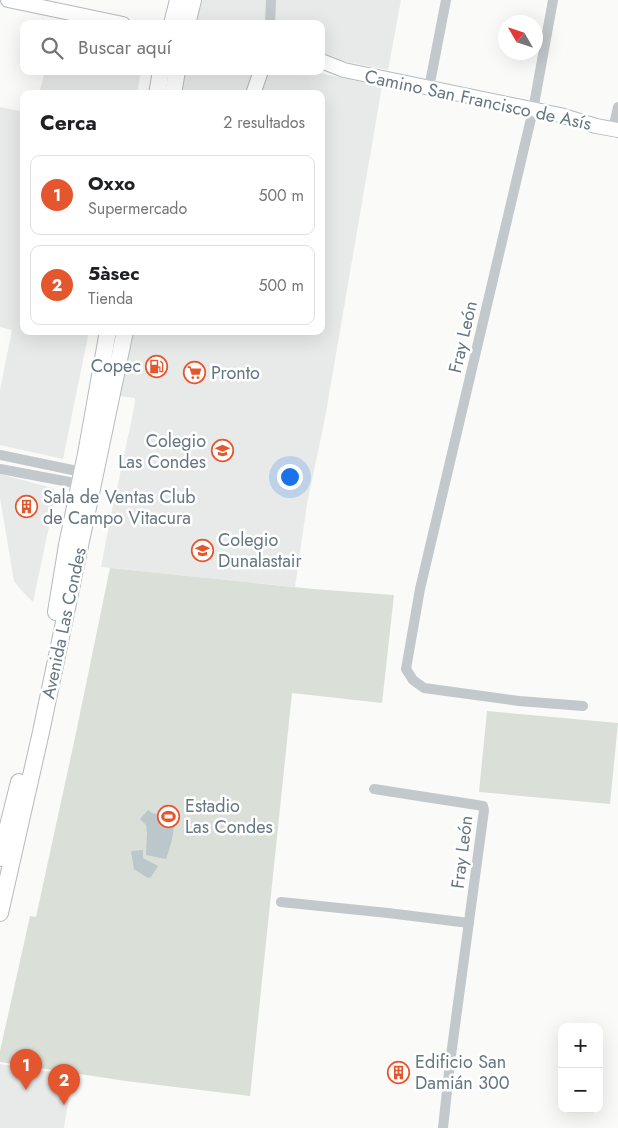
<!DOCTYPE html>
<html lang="es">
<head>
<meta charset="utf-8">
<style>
  :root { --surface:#fff; --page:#f6f6f6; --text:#202124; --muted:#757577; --line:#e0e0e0; --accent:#e4572e }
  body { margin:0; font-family:Jost,sans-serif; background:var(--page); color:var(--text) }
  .controls { position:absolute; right:15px; bottom:15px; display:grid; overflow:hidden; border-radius:10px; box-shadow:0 5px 20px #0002 }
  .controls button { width:45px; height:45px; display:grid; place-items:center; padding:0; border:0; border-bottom:1px solid var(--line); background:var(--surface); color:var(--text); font:25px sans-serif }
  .compass { position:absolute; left:498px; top:15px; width:45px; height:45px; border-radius:50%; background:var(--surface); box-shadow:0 5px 20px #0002; rotate:309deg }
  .you { position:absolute; left:289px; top:476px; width:18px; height:18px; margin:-12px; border:4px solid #fff; border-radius:50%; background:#1a73e8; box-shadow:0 0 0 8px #1a73e833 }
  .badge { display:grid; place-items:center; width:32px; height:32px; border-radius:50%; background:var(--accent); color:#fff; font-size:16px; font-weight:700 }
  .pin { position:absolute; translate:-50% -41px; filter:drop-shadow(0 1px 2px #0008) }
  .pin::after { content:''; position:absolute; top:26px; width:18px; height:15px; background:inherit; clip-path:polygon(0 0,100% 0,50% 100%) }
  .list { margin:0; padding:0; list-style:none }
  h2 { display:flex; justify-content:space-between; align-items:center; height:65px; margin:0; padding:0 20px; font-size:21px }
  h2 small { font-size:16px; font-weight:400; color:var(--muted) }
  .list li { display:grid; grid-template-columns:32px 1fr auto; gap:15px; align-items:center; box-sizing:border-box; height:80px; margin:0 10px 10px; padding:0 10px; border:1px solid var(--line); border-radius:10px }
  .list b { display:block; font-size:19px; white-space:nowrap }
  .list p { margin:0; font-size:16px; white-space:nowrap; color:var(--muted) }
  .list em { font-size:16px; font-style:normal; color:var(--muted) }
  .icon { flex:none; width:28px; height:28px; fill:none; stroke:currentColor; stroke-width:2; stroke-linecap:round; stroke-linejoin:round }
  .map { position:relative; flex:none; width:618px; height:1128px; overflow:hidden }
  .search { position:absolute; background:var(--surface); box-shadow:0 5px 20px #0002; left:20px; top:20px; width:305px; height:55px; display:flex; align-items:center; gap:12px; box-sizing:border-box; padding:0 18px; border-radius:10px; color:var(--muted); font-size:19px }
  .panel { position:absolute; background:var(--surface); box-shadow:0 5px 20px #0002; left:20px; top:90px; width:305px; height:245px; border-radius:10px }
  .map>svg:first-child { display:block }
  .built { fill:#e8e9e9 }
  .green { fill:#dadfd7 }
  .water { fill:#bbc7cb }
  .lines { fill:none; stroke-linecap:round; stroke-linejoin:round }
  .secondary-casing { stroke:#b3babf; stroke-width:16 }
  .primary-casing { stroke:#b5babe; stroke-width:18 }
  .street { stroke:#c3c8cc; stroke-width:10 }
  .secondary { stroke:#fff; stroke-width:14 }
  .primary { stroke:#fff; stroke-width:16 }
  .labels { text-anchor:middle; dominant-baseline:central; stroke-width:5; stroke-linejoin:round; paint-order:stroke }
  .street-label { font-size:18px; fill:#657683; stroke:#fff }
  .poi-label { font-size:18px; fill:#657683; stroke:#fff; text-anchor:start }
</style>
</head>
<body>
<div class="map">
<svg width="618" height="1128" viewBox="0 0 618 1128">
  <rect width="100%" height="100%" fill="#fafaf8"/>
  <g class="built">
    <polygon points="201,0 401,0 388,70 321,57 321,24 195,24"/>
    <polygon points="45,71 141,71 137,94 39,94"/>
    <polygon points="183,71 309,71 382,86 325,418 307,504 295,587 101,567 112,510 118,484 134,408 135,398 118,396 131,331 321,331 321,94 179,94"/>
    <polygon points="0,107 24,112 24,331 89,331 63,459 0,445 0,390 12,330 0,327"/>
    <polygon points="0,474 49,487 53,488 55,491 56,494 33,602 22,591 14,581 0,498"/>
    <polygon points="0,1064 72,1075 64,1128 0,1128"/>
  </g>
  <g class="green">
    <polygon points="110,568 313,589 394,595 382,703 292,693 250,1096 126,1081 0,1062 0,1051 30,916 36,917 76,733"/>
    <polygon points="487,711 618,723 610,804 479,792"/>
  </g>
  <g class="water">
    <path d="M 148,810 L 152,813 L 175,818 C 174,833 171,845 166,859 L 146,855 L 147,833 L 146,825 L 140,819 Z"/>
    <polygon points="143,850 143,858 158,866 151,877 148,878 134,869 131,851"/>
  </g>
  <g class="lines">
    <defs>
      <g id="secondary">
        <polyline points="8,0 123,24"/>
        <polyline points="321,61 344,70 560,115 596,126 618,130"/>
        <polyline points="253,94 261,71"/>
      </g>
      <g id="primary">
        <polyline points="172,24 178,0"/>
        <polyline points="187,24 193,0"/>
        <polyline points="157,94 161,71"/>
        <polyline points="173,94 177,71"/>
        <polyline points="56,612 67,545 86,454 108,331"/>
        <polyline points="0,858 19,782"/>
        <polyline points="0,913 41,732 125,331"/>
      </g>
    </defs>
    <use href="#secondary" class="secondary-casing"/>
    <use href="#primary" class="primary-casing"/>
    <g class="street">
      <polyline points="553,0 533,110 420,589 406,669 413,680 424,688 519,701 583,706"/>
      <polyline points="270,24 271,0"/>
      <polyline points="429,88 446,0"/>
      <polyline points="613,129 618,107"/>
      <polyline points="0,455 82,472"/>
      <polyline points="0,469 80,484"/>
      <polyline points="374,789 477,805 483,806 484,810 450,1063 443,1128"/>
      <polyline points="281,902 388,913 469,923"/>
    </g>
    <use href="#secondary" class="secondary"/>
    <use href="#primary" class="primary"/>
  </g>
  <defs>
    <symbol id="fuel-ring" viewBox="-11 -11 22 22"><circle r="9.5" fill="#fff" stroke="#e4572e" stroke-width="1.5"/><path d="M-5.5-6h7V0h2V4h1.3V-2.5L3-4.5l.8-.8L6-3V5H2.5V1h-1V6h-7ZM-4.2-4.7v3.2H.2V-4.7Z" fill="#e4572e"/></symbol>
    <symbol id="supermarket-ring" viewBox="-11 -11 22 22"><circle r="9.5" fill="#fff" stroke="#e4572e" stroke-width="1.5"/><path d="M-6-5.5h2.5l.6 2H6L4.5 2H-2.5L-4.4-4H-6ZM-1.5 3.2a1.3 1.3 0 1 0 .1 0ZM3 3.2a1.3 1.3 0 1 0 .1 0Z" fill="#e4572e"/></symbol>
    <symbol id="school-ring" viewBox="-11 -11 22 22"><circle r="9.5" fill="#fff" stroke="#e4572e" stroke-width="1.5"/><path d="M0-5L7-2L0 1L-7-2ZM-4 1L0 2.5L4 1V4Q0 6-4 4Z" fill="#e4572e"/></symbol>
    <symbol id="building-ring" viewBox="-11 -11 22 22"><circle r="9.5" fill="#fff" stroke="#e4572e" stroke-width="1.5"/><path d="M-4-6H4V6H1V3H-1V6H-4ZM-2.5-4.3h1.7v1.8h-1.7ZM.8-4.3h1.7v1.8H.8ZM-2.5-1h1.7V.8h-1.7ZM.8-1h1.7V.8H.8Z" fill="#e4572e"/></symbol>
    <symbol id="stadium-ring" viewBox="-11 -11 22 22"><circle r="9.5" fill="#fff" stroke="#e4572e" stroke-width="1.5"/><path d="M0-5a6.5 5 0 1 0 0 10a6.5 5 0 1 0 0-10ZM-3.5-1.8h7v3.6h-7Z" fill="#e4572e"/></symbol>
  </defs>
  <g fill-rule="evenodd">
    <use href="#fuel-ring" x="144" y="354" width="25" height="25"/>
    <use href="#supermarket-ring" x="182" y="360" width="25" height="25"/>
    <use href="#school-ring" x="210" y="438" width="25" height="25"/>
    <use href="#building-ring" x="14" y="494" width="25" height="25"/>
    <use href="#school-ring" x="190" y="538" width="25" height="25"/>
    <use href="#stadium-ring" x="156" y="804" width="25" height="25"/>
    <use href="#building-ring" x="386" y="1060" width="25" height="25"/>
  </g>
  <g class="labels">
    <g class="street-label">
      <text transform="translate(478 100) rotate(12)">Camino San Francisco de Asís</text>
      <text transform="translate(463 337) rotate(-77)">Fray León</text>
      <text transform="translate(64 623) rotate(-78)">Avenida Las Condes</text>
      <text transform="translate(462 852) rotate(-83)">Fray León</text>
    </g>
    <g class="poi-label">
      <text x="141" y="366" text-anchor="end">Copec</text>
      <text x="211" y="373">Pronto</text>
      <text x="206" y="441" text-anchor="end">Colegio<tspan x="206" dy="21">Las Condes</tspan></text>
      <text x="43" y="497">Sala de Ventas Club<tspan x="43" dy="21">de Campo Vitacura</tspan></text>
      <text x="218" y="540">Colegio<tspan x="218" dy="21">Dunalastair</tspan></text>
      <text x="185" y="806">Estadio<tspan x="185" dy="21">Las Condes</tspan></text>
      <text x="415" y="1062">Edificio San<tspan x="415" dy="21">Damián 300</tspan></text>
    </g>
  </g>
</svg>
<div class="controls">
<button>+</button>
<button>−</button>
</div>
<svg class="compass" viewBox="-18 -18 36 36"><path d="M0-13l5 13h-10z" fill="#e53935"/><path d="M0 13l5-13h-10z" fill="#757577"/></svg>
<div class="you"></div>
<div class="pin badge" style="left:26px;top:1090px">1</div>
<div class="pin badge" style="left:64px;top:1105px">2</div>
<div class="search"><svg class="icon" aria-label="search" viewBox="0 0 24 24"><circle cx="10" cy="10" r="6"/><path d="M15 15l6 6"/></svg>Buscar aquí</div>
<section class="panel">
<h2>Cerca<small>2 resultados</small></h2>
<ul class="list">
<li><span class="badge">1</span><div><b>Oxxo</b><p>Supermercado</p></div><em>500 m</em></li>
<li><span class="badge">2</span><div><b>5àsec</b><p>Tienda</p></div><em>500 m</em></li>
</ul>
</section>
</div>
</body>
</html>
